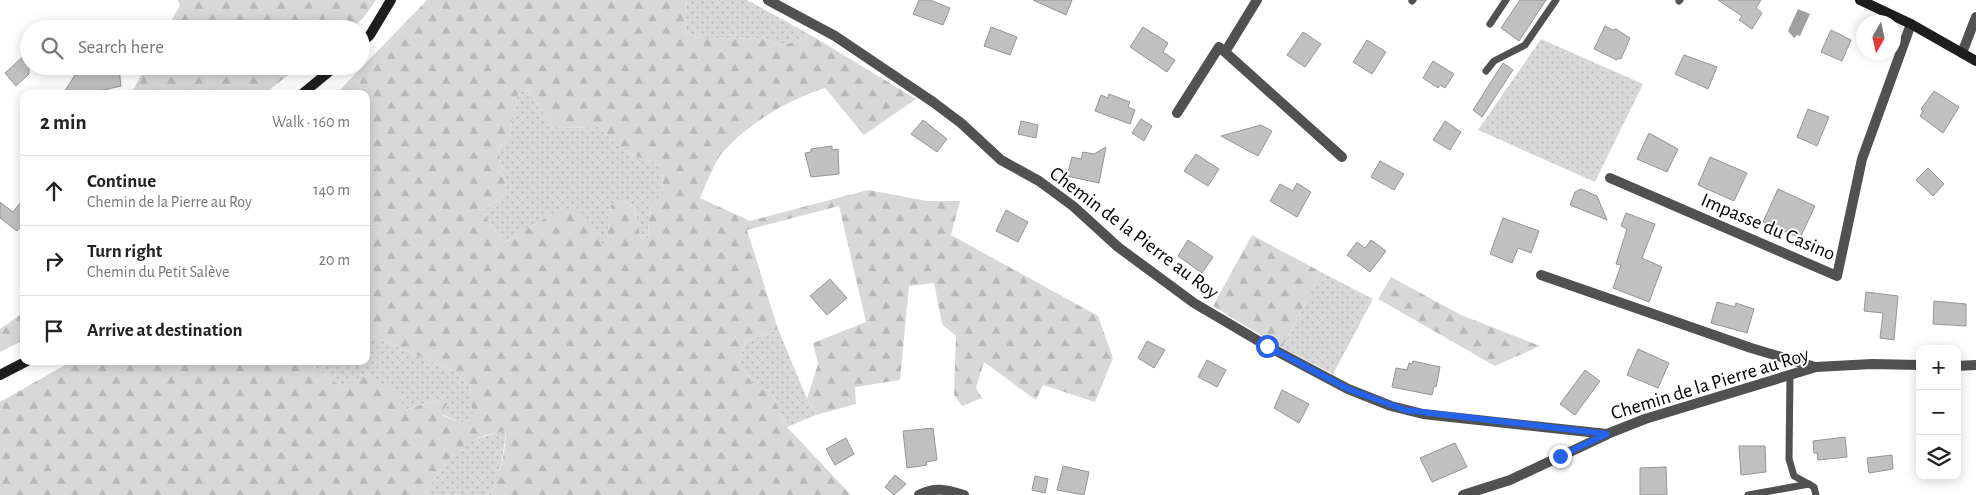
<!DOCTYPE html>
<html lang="en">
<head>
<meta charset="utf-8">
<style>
  :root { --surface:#fff; --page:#f2f2f2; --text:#222; --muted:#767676; --line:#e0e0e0 }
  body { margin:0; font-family:"Alegreya Sans",sans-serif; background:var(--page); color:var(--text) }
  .controls { position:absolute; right:15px; bottom:15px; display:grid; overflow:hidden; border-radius:10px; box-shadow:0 2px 12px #0003 }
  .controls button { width:45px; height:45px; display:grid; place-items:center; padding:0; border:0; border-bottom:1px solid var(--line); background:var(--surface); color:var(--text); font:25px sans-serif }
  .compass { position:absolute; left:1856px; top:15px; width:45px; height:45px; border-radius:50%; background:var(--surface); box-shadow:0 2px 12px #0003; rotate:189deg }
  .stop { position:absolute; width:15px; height:15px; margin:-11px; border:4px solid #2563eb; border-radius:50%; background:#fff }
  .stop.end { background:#2563eb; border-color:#fff; box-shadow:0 1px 5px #0008 }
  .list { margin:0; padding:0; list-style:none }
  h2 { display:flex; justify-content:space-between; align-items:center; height:65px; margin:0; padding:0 20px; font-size:21px }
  h2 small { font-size:16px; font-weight:400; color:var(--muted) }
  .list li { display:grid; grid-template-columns:32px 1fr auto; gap:15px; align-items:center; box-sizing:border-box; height:70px; padding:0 20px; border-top:1px solid var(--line) }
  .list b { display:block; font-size:19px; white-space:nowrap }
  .list p { margin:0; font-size:16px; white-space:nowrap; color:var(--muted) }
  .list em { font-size:16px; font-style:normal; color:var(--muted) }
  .icon { flex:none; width:28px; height:28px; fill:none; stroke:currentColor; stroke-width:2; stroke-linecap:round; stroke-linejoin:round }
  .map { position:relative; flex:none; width:1976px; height:495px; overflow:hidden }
  .search { position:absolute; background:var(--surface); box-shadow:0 2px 12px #0003; left:20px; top:20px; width:350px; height:55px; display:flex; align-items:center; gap:12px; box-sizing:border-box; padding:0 18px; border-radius:28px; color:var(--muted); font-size:19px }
  .panel { position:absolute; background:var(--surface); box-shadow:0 2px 12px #0003; left:20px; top:90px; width:350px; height:275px; border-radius:10px }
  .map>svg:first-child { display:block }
  .grass { fill:url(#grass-dots) }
  .forest { fill:url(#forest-firs); fill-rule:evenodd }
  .water { fill:#9f9f9f }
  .building { fill:#c0c0c0; stroke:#959595 }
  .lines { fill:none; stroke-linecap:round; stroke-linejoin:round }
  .lane { stroke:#515151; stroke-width:7 }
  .street { stroke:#515151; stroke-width:10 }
  .secondary { stroke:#1e1e1e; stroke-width:10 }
  .route { stroke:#2563eb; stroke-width:6 }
  .labels { text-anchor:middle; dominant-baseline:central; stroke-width:4; stroke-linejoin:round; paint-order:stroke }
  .street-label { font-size:20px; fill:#000; stroke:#fff }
</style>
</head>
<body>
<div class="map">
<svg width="1976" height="495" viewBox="0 0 1976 495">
  <defs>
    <pattern id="grass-dots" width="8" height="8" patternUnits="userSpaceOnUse" patternTransform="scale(1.25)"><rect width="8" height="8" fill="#d8d8d8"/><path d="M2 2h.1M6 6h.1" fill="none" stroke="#b8b8b8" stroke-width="1.8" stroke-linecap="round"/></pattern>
    <pattern id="forest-firs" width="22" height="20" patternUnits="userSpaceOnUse" patternTransform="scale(1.25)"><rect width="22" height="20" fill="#d8d8d8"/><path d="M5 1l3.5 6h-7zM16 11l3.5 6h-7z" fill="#b8b8b8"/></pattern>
  </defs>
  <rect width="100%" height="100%" fill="#fff"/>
  <g class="grass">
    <polygon points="687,0 747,0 809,34 802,41 779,45 763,38 704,39 685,33"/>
    <polygon points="1541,39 1643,84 1595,182 1478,130"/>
    <polygon points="528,90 554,128 598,127 628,153 662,166 663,195 650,204 648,238 641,239 634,207 625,201 611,205 606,249 556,212 503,243 482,211 507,193 498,148 509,137 518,93"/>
    <polygon points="1321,272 1373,299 1333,374 1282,348"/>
    <polygon points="366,328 372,336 455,372 470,387 474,419 461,423 442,414 437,400 405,410 342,387 312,365 314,361 366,361"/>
    <polygon points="778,329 807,399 816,415 787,427 770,390 755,387 739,363 745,342"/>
    <path d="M 506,431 C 503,453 502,476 489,495 L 425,495 C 432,480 457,447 472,440 C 483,436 495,434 506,431 Z"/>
  </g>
  <g class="forest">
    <polygon points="178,0 376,0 364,17 351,29 167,29 180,5"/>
    <path d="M 427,0 L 687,0 L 685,33 L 704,39 L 763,38 L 779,45 L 802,41 L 809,34 L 916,99 L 864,135 L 825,88 C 788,100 748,123 722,153 C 713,165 706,185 700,198 L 750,221 L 868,190 L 927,201 L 960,201 L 951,235 L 1098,316 L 1113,358 L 1095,402 L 1043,385 L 1036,400 L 984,362 L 976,388 L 982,398 L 962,406 L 954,395 L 956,336 L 942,324 L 934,283 L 909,286 L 900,380 L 855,387 L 856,404 L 816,415 L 807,399 L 818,364 L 813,343 L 866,322 L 839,206 L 747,230 L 778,329 L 745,342 L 739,363 L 755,387 L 770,390 L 787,427 L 851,495 L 489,495 C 501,477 505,452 506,431 C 495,434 480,435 471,441 C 455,450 433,479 425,495 L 0,495 L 0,402 L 72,361 L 314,361 L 312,365 L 342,387 L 365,375 L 397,391 L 405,410 L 437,400 L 447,403 L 442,415 L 461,423 L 473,419 L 470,387 L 455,372 L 372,336 L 366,328 L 366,94 L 336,94 ZM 528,90 L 554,128 L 598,127 L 628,153 L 662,166 L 663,195 L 650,203 L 648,238 L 641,239 L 634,207 L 625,201 L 611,205 L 606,248 L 578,209 L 556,212 L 503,243 L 482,211 L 507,193 L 498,148 L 509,137 L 518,93 Z"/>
    <polygon points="146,66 300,66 264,94 131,94"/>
    <polygon points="1252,235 1321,272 1282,348 1213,306"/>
    <polygon points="1391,277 1461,315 1540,346 1495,366 1378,299"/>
    <polygon points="24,312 24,340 0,352 0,329"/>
  </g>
  <polygon class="water" points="1798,9 1810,14 1800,36 1797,35 1794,38 1788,31"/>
  <g class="building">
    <polygon points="919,0 930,0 950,8 943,25 913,14"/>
    <polygon points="1033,0 1072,0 1066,15"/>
    <polygon points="1520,0 1546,0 1519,41 1501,28"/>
    <polygon points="1718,0 1761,0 1756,8 1762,13 1752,29 1739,20 1742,16"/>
    <polygon points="1605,26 1613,30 1616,29 1630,38 1621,59 1618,58 1617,60 1594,49"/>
    <polygon points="991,27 1017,37 1010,55 984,46"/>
    <polygon points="1143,27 1168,43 1163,52 1175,60 1167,72 1130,47"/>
    <polygon points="1831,30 1851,40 1842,61 1821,52"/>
    <polygon points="1303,32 1321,44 1305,67 1287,55"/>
    <polygon points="1367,40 1386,52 1372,74 1353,62"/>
    <polygon points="29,51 29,74 16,86 5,73"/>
    <polygon points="1684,55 1717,67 1708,89 1675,74"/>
    <polygon points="1433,61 1454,74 1445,88 1440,85 1438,88 1423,78"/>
    <polygon points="1503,63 1513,70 1482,117 1473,110"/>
    <polygon points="119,69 121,86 86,94 63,94 75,75"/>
    <polygon points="1934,91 1959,107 1943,133 1920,116 1923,111 1921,109"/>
    <polygon points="1109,94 1130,102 1128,107 1135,110 1130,124 1095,111 1101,95 1108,98"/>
    <polygon points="1808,109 1829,117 1817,146 1797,137"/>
    <polygon points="1141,119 1152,126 1144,141 1132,133"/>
    <polygon points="923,120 947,139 937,152 911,134"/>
    <polygon points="1021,121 1038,125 1036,138 1018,134"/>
    <polygon points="1445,121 1461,132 1450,150 1433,140"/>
    <polygon points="1261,125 1272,131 1258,156 1221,136"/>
    <polygon points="1649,133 1678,149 1667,172 1637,159"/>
    <polygon points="832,146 832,150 838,149 839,174 811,177 805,153 811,152 811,149"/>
    <polygon points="1106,147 1099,183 1067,176 1072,157 1081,159 1083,152 1094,154"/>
    <polygon points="1196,154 1219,169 1208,186 1184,171"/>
    <polygon points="1710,157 1747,173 1734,201 1698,185"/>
    <polygon points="1380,161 1404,174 1394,190 1371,177"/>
    <polygon points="1928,168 1944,184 1933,196 1916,180"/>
    <polygon points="1297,183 1311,192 1297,217 1270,201 1280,184 1293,191"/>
    <polygon points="1581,189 1597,196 1607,220 1570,205 1575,192"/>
    <polygon points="1778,189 1815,206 1800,238 1763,222"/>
    <polygon points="24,198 24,223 17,231 0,218 0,202 13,212"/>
    <polygon points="1006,210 1028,222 1018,242 996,231"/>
    <polygon points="1626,213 1655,224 1642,258 1662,267 1649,302 1613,288 1621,265 1616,264 1627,229 1621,226"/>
    <polygon points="1503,218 1539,231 1531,253 1518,248 1512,263 1490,254"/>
    <polygon points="1188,240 1213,257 1202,273 1178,256"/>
    <polygon points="1371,240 1386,251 1370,272 1347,255 1357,242 1365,248"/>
    <polygon points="830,279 847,298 827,315 810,296"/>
    <polygon points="1866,292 1898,296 1894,340 1880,338 1883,313 1864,311"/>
    <polygon points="1934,301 1966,304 1966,326 1933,324"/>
    <polygon points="1717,302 1735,307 1736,303 1754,309 1747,333 1711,323"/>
    <polygon points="1147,341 1165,350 1154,368 1138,358"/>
    <polygon points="1638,349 1669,363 1658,388 1627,375"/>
    <polygon points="1207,360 1226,370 1217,387 1198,377"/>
    <polygon points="1413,361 1440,367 1436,387 1434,386 1432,395 1392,387 1396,368 1407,370 1409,363 1412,364"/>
    <polygon points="1585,370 1600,381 1575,415 1560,404"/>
    <polygon points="1282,390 1309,404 1299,423 1274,408"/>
    <polygon points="933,428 937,460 926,462 927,465 907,468 903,431"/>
    <polygon points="1845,437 1847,457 1818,460 1817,453 1814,453 1813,441"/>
    <polygon points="846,438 854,454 835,465 826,449"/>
    <polygon points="1455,443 1467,467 1432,482 1420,458"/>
    <polygon points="1739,446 1765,446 1766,472 1741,475"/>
    <polygon points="1892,455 1893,469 1869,473 1867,458"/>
    <polygon points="1063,466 1089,472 1084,495 1057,490"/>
    <polygon points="1666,467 1667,495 1640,495 1640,468"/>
    <polygon points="895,475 906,484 894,495 885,487"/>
    <polygon points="1035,476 1048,479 1045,493 1032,490"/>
  </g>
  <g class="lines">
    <g class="lane">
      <polyline points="1412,1 1413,0"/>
      <polyline points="1679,1 1680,0"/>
      <polyline points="1490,24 1506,0"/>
      <polyline points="1486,71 1494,61 1525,45 1556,0"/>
      <polyline points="1790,375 1789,459 1794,476 1814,487 1816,495"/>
      <polyline points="1748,495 1809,484"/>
    </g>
    <g class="street">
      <polyline points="768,0 835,36 933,102 961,123 1001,160 1039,181 1073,206 1118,247 1194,303 1267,346 1348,389 1391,406 1423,414 1607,434 1645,419 1816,367 1872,364 1920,365"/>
      <polyline points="1225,52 1342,157"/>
      <polyline points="1962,53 1976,17"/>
      <polyline points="1177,113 1219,47 1225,52 1257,0"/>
      <polyline points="1610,178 1837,276 1862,159 1911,24"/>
      <polyline points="1541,275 1751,348 1815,367"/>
      <polyline points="1957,366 1976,365"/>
      <path d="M 919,495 C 936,486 947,490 964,495"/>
      <polyline points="1463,495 1510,480 1606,435"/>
    </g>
    <g class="secondary">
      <polyline points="1860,0 1911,24 1976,61"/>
      <polyline points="361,43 370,35 391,0"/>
      <polyline points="302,94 336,66"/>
      <polyline points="0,375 27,361"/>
    </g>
  </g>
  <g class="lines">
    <polyline class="route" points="1267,346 1348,389 1405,410 1607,434 1560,456"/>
  </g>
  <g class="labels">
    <g class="street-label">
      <text transform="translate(1768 227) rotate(23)">Impasse du Casino</text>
      <text transform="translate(1134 233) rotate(37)">Chemin de la Pierre au Roy</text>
      <text transform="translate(1710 384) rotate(-17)">Chemin de la Pierre au Roy</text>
    </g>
  </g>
</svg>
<div class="controls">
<button>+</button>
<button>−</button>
<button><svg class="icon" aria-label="layers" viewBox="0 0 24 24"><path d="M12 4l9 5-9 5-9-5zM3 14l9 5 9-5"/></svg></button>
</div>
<svg class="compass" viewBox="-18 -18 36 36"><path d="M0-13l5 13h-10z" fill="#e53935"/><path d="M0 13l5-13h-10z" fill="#767676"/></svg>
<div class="stop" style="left:1267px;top:346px"></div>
<div class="stop end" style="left:1560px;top:456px"></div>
<div class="search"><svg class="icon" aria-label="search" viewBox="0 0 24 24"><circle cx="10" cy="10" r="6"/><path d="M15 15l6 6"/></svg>Search here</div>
<section class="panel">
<h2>2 min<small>Walk · 160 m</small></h2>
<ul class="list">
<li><svg class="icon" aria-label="ahead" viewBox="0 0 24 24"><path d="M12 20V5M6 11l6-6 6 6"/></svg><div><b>Continue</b><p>Chemin de la Pierre au Roy</p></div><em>140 m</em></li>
<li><svg class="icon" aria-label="right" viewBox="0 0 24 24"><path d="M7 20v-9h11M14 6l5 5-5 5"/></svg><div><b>Turn right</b><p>Chemin du Petit Salève</p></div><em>20 m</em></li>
<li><svg class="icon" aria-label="arrive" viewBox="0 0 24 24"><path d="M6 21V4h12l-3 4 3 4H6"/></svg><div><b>Arrive at destination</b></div></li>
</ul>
</section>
</div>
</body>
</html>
